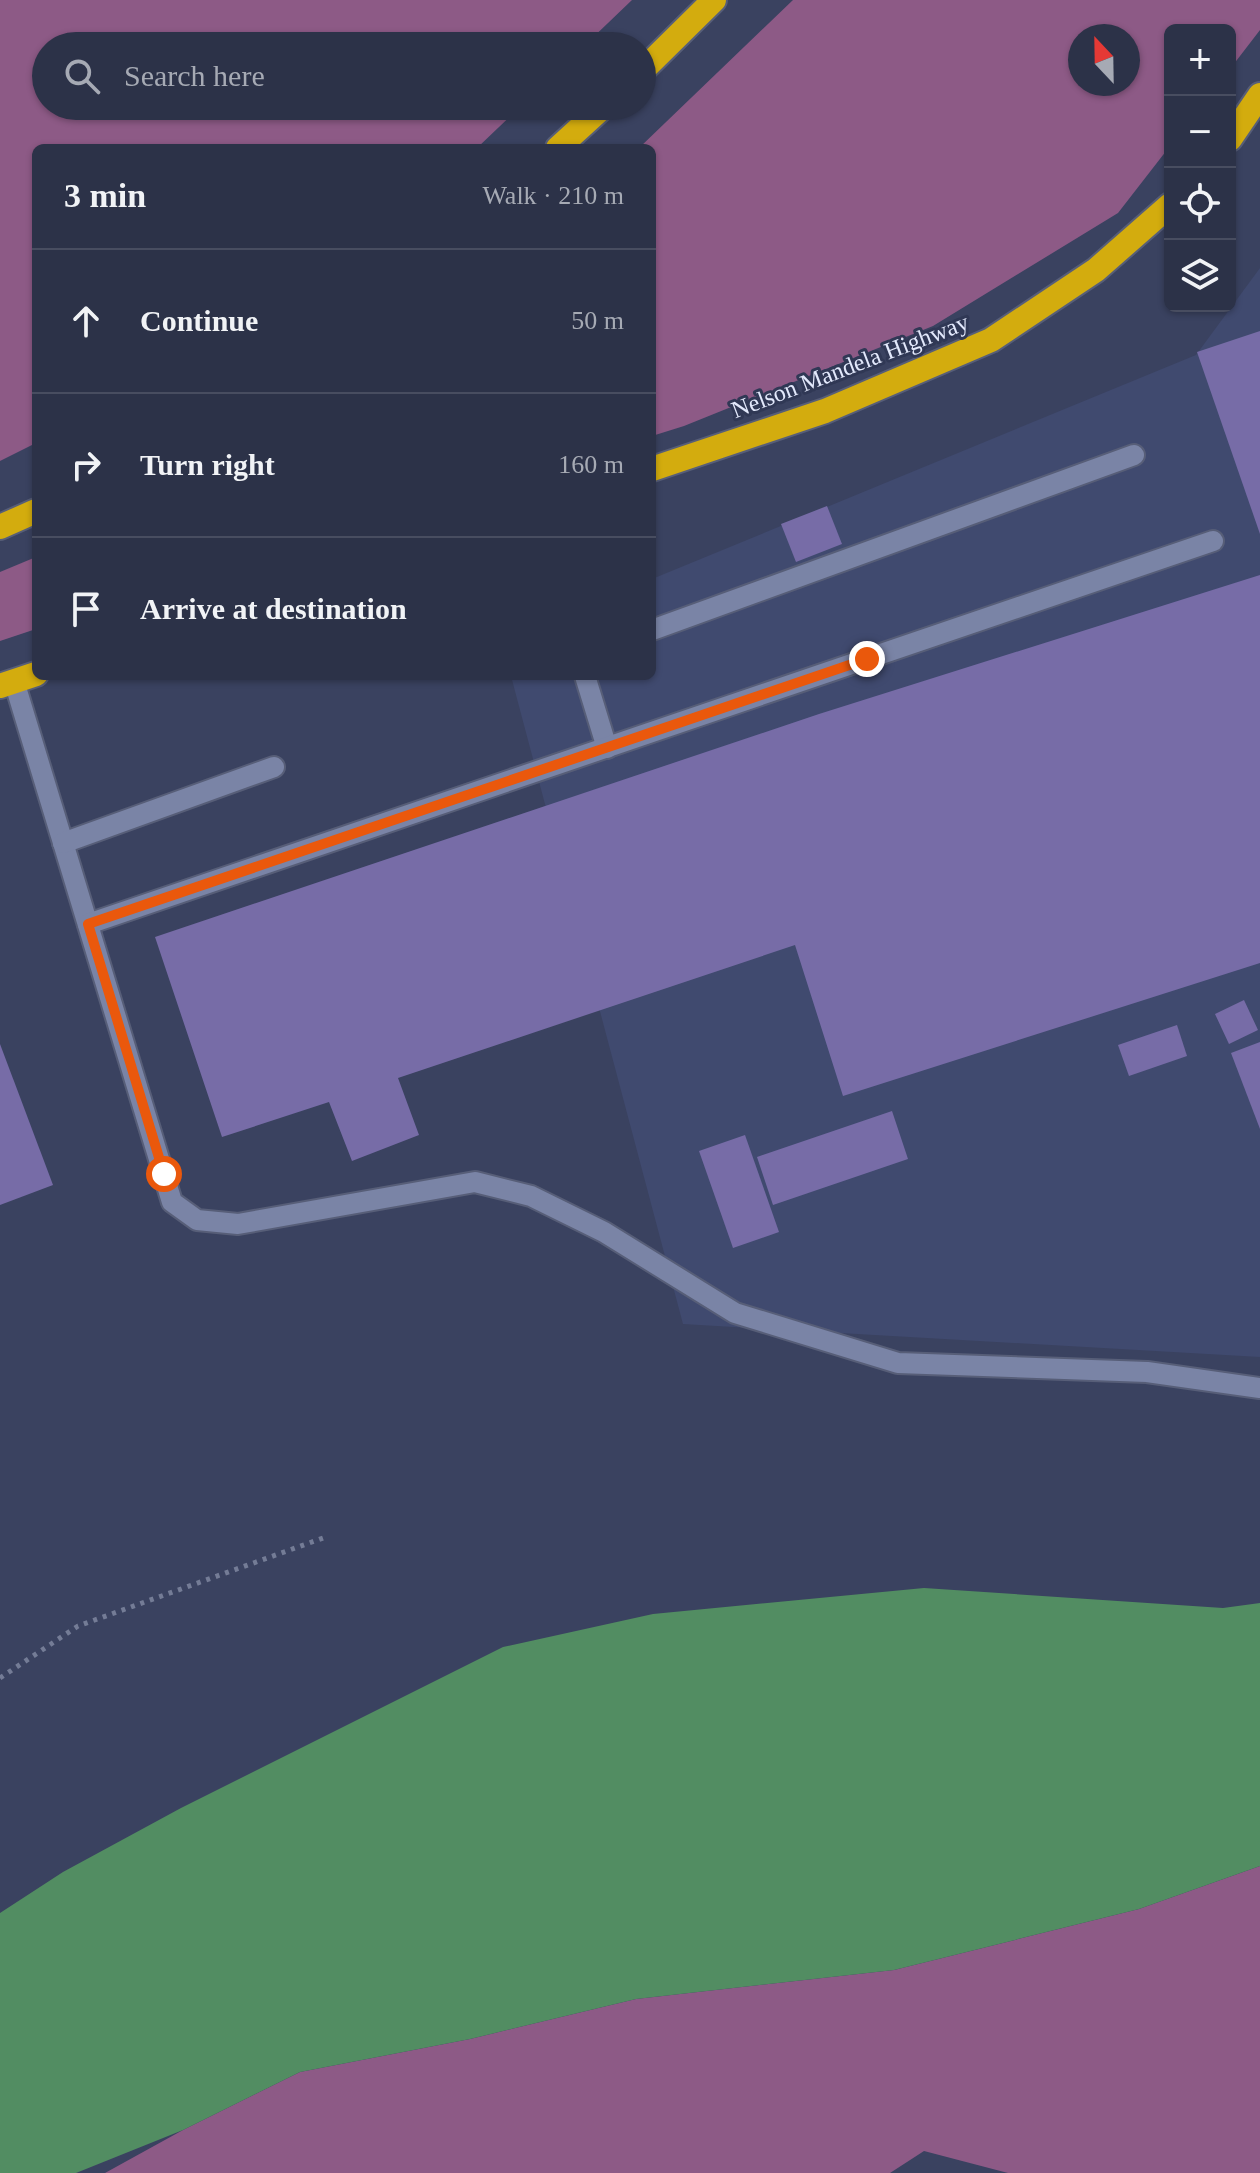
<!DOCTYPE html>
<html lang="en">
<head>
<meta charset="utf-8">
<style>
  :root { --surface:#2c3248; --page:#343a4f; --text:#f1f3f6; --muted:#a6aab4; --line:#484d60 }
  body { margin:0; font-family:"Times New Roman",serif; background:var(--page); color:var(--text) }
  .controls { position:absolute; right:24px; top:24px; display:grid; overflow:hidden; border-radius:12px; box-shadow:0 2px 6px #0004 }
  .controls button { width:72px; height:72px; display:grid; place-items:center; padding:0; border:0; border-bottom:2px solid var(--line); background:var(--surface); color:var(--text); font:40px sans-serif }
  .compass { position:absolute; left:1068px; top:24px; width:72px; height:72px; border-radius:50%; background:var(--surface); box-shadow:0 2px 6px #0004; rotate:338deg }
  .stop { position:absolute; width:24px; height:24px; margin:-18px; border:6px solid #ea580c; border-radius:50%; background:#fff }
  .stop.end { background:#ea580c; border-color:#fff; box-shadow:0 2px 8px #0008 }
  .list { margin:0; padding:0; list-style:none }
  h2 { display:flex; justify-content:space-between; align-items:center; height:104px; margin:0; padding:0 32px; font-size:34px }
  h2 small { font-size:26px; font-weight:400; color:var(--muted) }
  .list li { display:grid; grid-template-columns:52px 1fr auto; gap:24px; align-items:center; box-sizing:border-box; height:144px; padding:0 32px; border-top:2px solid var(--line) }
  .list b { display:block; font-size:30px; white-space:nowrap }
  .list em { font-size:26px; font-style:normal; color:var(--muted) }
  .icon { flex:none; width:44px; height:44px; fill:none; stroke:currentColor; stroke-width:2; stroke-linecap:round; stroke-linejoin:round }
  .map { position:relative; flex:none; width:1260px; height:2173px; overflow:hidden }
  .search { position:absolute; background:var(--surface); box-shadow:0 2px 6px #0004; left:32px; top:32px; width:624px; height:88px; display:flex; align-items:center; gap:20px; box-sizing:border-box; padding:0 28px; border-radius:44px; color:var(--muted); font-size:30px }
  .panel { position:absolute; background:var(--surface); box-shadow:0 2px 6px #0004; left:32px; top:144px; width:624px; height:536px; border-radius:12px }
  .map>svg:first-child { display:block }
  .built { fill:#404a6f }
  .forest { fill:#8d5a86; fill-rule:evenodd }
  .water { fill:#528d62 }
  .building { fill:#776ca7 }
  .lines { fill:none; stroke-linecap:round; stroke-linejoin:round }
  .lane-casing { stroke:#575e78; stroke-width:24 }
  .highway-casing { stroke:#575e78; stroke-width:28 }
  .path { stroke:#747c96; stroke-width:5; stroke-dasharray:4 6; stroke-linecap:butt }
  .lane { stroke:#7a84a6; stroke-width:20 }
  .highway { stroke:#d3ac0e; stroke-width:24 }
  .route { stroke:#ea580c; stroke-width:10 }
  .labels { text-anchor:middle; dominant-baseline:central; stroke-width:6; stroke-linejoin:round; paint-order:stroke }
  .street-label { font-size:24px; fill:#e3e9fc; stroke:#303855 }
</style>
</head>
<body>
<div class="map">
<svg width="1260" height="2173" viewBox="0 0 1260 2173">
  <rect width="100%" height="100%" fill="#3a4260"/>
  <polygon class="built" points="1260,268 1260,1357 683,1324 511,676 652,676 652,579 1196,355"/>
  <g class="forest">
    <polygon points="0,0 632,0 584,46 46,46 46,106 521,106 477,148 36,148 36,443 0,461"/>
    <path d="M 793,0 L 1260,0 L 1260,30 L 1230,69 L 1230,30 L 1170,30 L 1170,146 L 1118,213 L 933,326 L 684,426 L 652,436 L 652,148 L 639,148 ZM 1128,36 L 1128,84 L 1080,84 L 1080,36 Z"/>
    <polygon points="36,557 36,629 0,641 0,572"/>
    <polygon points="1260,1866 1260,2173 1008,2173 924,2151 890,2173 105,2173 183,2130 300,2072 470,2039 636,1999 894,1970 1139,1909"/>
  </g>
  <polygon class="water" points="924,1588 1223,1608 1260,1603 1260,1866 1139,1909 894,1970 636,1999 470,2039 300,2072 183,2130 76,2173 0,2173 0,1913 63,1872 181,1808 503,1647 653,1614"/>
  <g class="building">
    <polygon points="1260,331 1260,534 1197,352"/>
    <polygon points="827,506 842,544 796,562 781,524"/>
    <polygon points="1260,575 1260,963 843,1096 795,945 398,1078 419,1135 352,1161 329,1102 222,1137 155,937 819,714"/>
    <polygon points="1244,1000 1258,1030 1229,1044 1215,1014"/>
    <polygon points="1177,1025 1187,1056 1129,1076 1118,1045"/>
    <polygon points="1260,1042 1260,1129 1231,1053"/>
    <polygon points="0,1044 53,1185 0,1205"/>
    <polygon points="892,1111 908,1159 773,1205 757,1157"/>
    <polygon points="745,1135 779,1232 733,1248 699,1151"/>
  </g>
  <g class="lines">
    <defs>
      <g id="lane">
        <polyline points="652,630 1134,455"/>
        <polyline points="585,676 607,748"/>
        <polyline points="14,681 172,1202 197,1220 238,1224 475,1182 531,1196 604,1232 735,1313 898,1363 1147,1372 1260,1388"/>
        <polyline points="63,843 274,767"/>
        <polyline points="88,924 1213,541"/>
      </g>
      <g id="highway">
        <polyline points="642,71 714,0"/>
        <polyline points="1230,139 1260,95"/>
        <polyline points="558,148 604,106"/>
        <polyline points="652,469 825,411 991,340 1096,270 1170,205"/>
        <polyline points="0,527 36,511"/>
        <polyline points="0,686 36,674"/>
      </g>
    </defs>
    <use href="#lane" class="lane-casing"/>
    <use href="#highway" class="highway-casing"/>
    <polyline class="path" points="0,1678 78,1626 323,1538"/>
    <use href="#lane" class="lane"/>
    <use href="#highway" class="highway"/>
  </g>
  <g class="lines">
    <polyline class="route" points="164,1174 88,924 867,659"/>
  </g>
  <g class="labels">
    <g class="street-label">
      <text transform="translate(850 366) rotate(-21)">Nelson Mandela Highway</text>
    </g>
  </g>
</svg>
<div class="controls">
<button>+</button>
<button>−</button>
<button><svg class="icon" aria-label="locate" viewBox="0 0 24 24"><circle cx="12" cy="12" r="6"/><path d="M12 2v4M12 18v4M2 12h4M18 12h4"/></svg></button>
<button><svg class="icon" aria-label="layers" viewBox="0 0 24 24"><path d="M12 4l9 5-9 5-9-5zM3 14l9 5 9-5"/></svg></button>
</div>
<svg class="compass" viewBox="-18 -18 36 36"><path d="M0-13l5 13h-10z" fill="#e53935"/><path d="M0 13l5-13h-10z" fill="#a6aab4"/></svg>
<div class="stop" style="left:164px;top:1174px"></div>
<div class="stop end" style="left:867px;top:659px"></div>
<div class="search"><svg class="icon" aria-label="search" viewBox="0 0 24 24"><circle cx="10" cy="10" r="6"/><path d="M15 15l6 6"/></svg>Search here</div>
<section class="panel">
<h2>3 min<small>Walk · 210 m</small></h2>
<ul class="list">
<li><svg class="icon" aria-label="ahead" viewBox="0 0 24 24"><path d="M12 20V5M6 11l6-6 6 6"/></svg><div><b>Continue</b></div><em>50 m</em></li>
<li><svg class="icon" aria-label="right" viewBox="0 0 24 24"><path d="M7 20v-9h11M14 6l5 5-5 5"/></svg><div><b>Turn right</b></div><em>160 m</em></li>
<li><svg class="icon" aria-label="arrive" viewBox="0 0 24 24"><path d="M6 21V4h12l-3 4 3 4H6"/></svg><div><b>Arrive at destination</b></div></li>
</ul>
</section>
</div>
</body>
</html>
